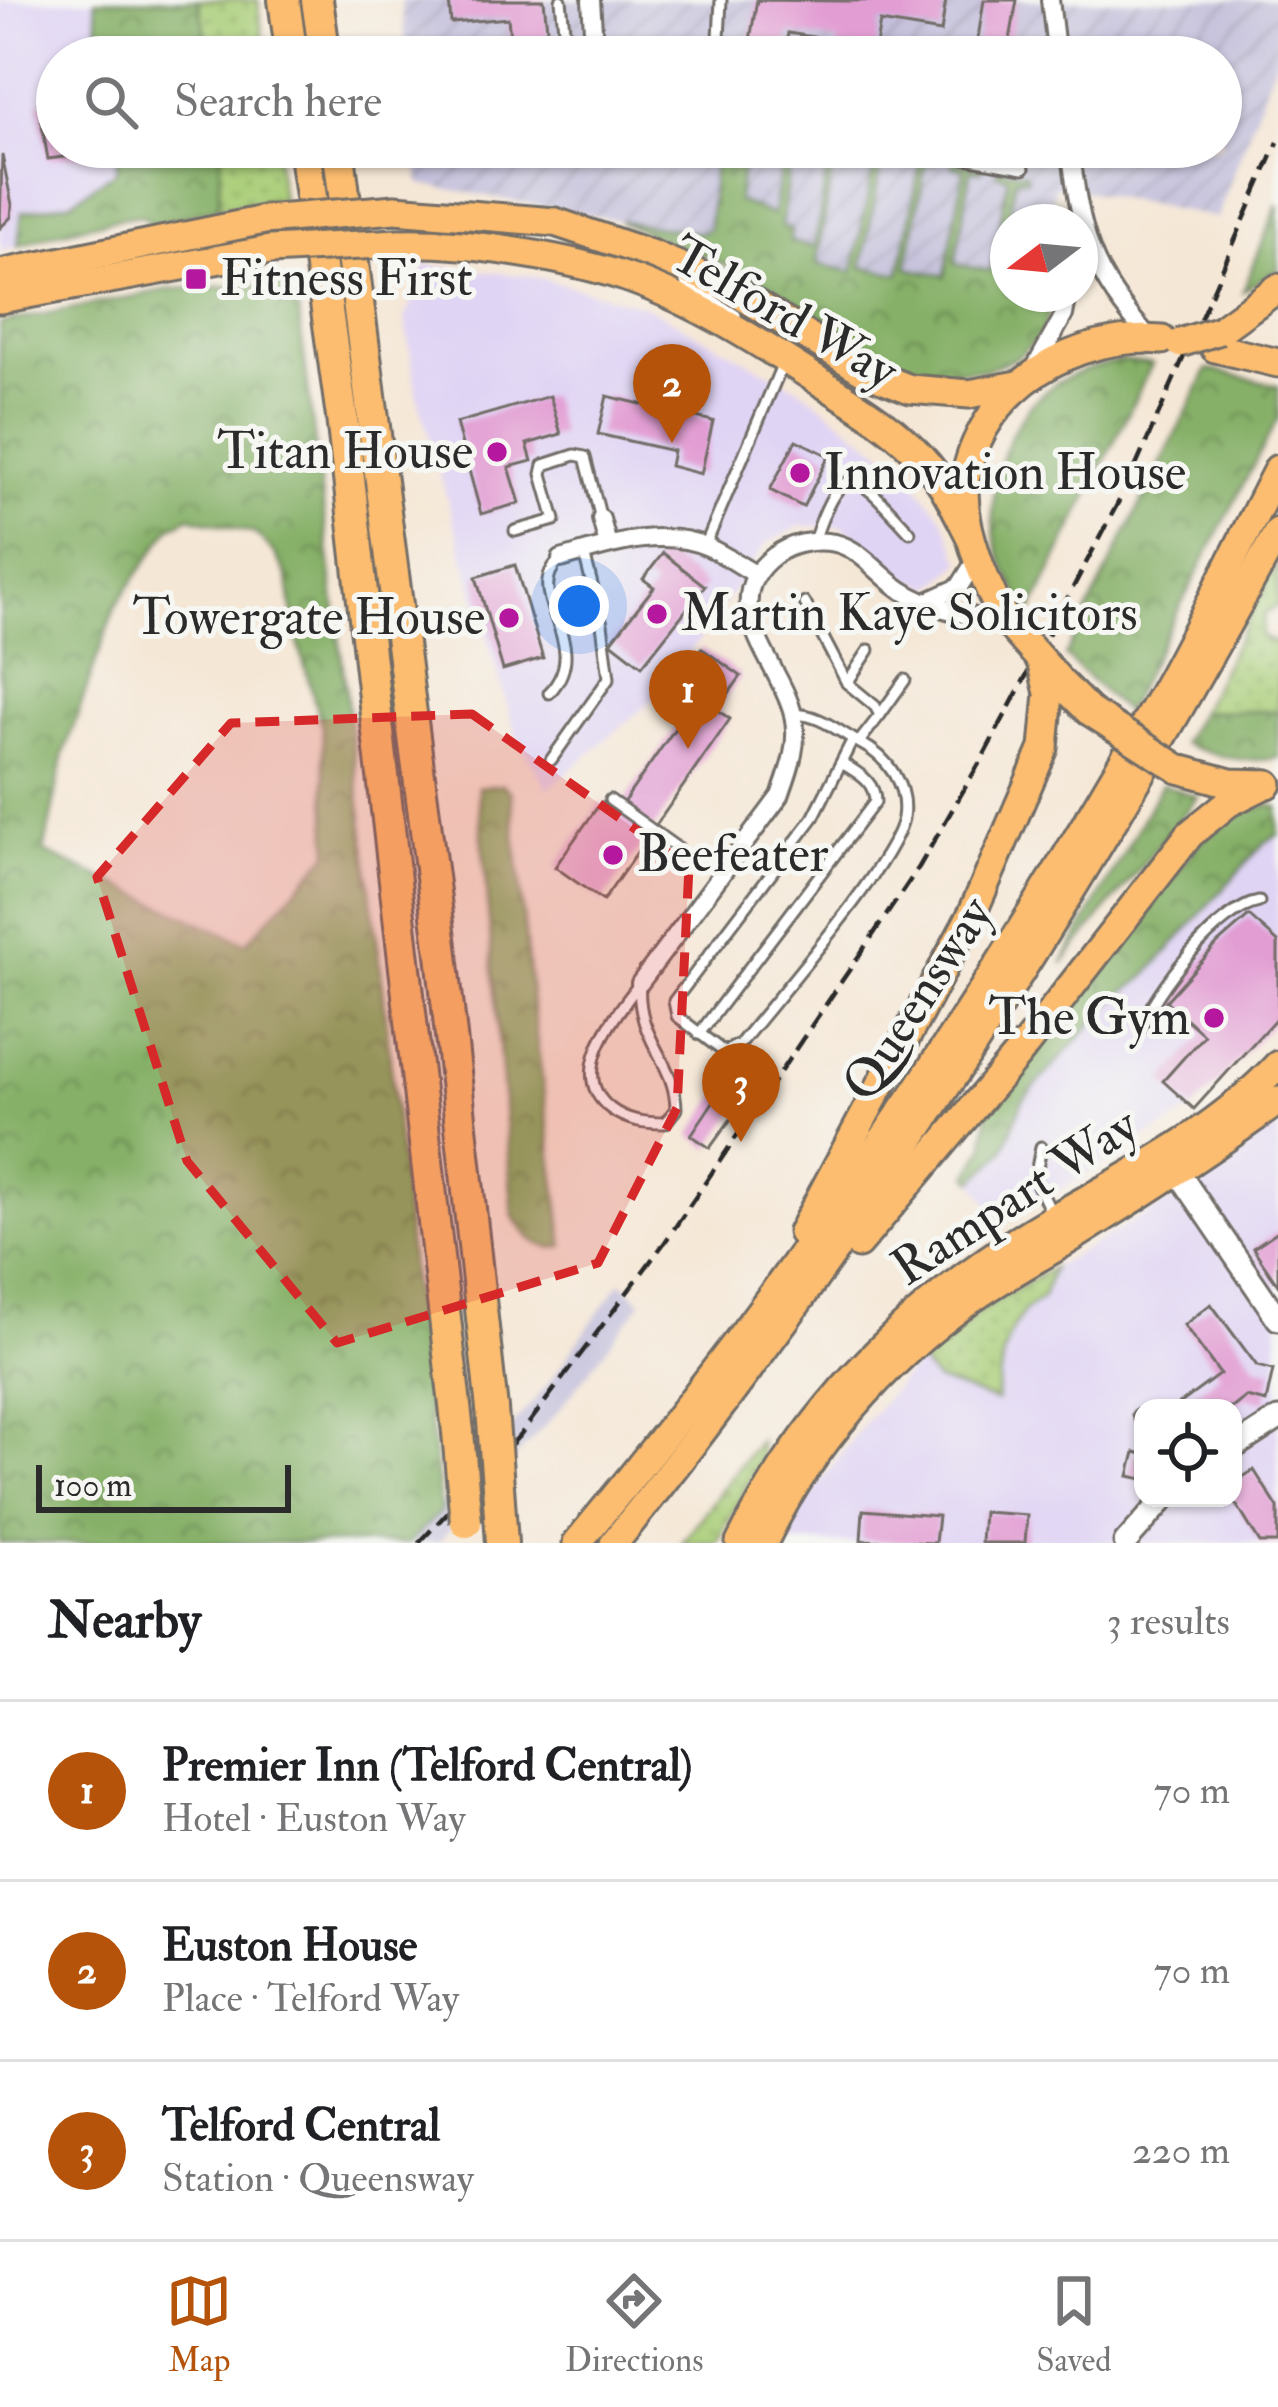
<!DOCTYPE html>
<html lang="en">
<head>
<meta charset="utf-8">
<style>
  :root { --surface:#fff; --page:#f6f6f6; --text:#202124; --muted:#757577; --line:#e0e0e0; --accent:#b45309 }
  body { margin:0; font-family:"IM FELL Double Pica",serif; background:var(--page); color:var(--text) }
  .controls { position:absolute; right:36px; bottom:36px; display:grid; overflow:hidden; border-radius:24px; box-shadow:0 3px 9px #0004 }
  .controls button { width:108px; height:108px; display:grid; place-items:center; padding:0; border:0; border-bottom:3px solid var(--line); background:var(--surface); color:var(--text); font:60px sans-serif }
  .compass { position:absolute; left:990px; top:204px; width:108px; height:108px; border-radius:50%; background:var(--surface); box-shadow:0 3px 9px #0004; rotate:254deg }
  .scale { position:absolute; left:36px; bottom:30px; width:255px; box-sizing:border-box; padding-left:12px; border:6px solid #2b2b2b; border-top:0; font-size:33px; line-height:42px; white-space:nowrap; color:#2b2b2b; -webkit-text-stroke:9px #f6f6f2; paint-order:stroke }
  .you { position:absolute; left:579px; top:606px; width:42px; height:42px; margin:-30px; border:9px solid #fff; border-radius:50%; background:#1a73e8; box-shadow:0 0 0 18px #1a73e833 }
  .badge { display:grid; place-items:center; width:78px; height:78px; border-radius:50%; background:var(--accent); color:#fff; font-size:39px; font-weight:700 }
  .pin { position:absolute; translate:-50% -99px; filter:drop-shadow(0 3px 6px #0008) }
  .pin::after { content:''; position:absolute; top:63px; width:42px; height:36px; background:inherit; clip-path:polygon(0 0,100% 0,50% 100%) }
  .list { margin:0; padding:0; list-style:none }
  h2 { display:flex; justify-content:space-between; align-items:center; height:156px; margin:0; padding:0 48px; font-size:51px }
  h2 small { font-size:39px; font-weight:400; color:var(--muted) }
  .list li { display:grid; grid-template-columns:78px 1fr auto; gap:36px; align-items:center; box-sizing:border-box; height:180px; padding:0 48px; border-top:3px solid var(--line) }
  .list b { display:block; font-size:45px; white-space:nowrap }
  .list p { margin:0; font-size:39px; white-space:nowrap; color:var(--muted) }
  .list em { font-size:39px; font-style:normal; color:var(--muted) }
  .icon { flex:none; width:66px; height:66px; fill:none; stroke:currentColor; stroke-width:2; stroke-linecap:round; stroke-linejoin:round }
  .map { position:relative; flex:none; width:1278px; height:1543px; overflow:hidden }
  .search { position:absolute; background:var(--surface); box-shadow:0 3px 9px #0004; left:36px; right:36px; top:36px; height:132px; display:flex; align-items:center; gap:30px; box-sizing:border-box; padding:0 42px; border-radius:66px; color:var(--muted); font-size:45px }
  .sheet { height:696px; background:var(--surface) }
  nav { display:flex; justify-content:space-around; align-items:center; box-sizing:border-box; height:168px; border-top:3px solid var(--line); background:var(--surface); font-size:33px; color:var(--muted) }
  nav a { display:grid; justify-items:center; gap:6px }
  nav .on { color:var(--accent) }
  .map>svg:first-child { display:block }
  .built { fill:#e0d4f4; fill-rule:evenodd }
  .industrial { fill:url(#industrial-furrows) }
  .railway { fill:#c4c0db }
  .grass { fill:url(#grass-dots); stroke:#6a7c51; stroke-width:3 }
  .forest { fill:url(#forest-crowns); stroke:#586e4a; stroke-width:3; fill-rule:evenodd }
  .building { fill:#e29dd3 }
  .lines { fill:none; stroke-linecap:round; stroke-linejoin:round }
  .service-casing { stroke:#726d67; stroke-width:15 }
  .minor-casing { stroke:#726d67; stroke-width:22 }
  .tertiary-casing { stroke:#726d67; stroke-width:27 }
  .primary-casing { stroke:#726d67; stroke-width:33 }
  .trunk-casing { stroke:#726d67; stroke-width:33 }
  .motorway-casing { stroke:#726d67; stroke-width:36 }
  .service { stroke:#fff; stroke-width:9 }
  .minor { stroke:#fff; stroke-width:16 }
  .tertiary { stroke:#fff; stroke-width:21 }
  .primary { stroke:#fcbd6f; stroke-width:27 }
  .trunk { stroke:#fcbd6f; stroke-width:27 }
  .motorway { stroke:#fcbd6f; stroke-width:30 }
  .rail { stroke:#2b2b2b; stroke-width:4.5; stroke-dasharray:18 9; stroke-linecap:butt }
  .primary-bridge-casing { stroke:#726d67; stroke-width:33; stroke-linecap:butt }
  .trunk-bridge-casing { stroke:#726d67; stroke-width:33; stroke-linecap:butt }
  .motorway-bridge-casing { stroke:#726d67; stroke-width:36; stroke-linecap:butt }
  .primary-bridge { stroke:#fcbd6f; stroke-width:27 }
  .trunk-bridge { stroke:#fcbd6f; stroke-width:27 }
  .motorway-bridge { stroke:#fcbd6f; stroke-width:30 }
  .marked { fill:#d62828; fill-opacity:0.2; stroke:#d62828; stroke-width:9; stroke-dasharray:24 15; stroke-linejoin:round }
  .poi-dot { fill:#b5179e; stroke:#f6f6f2; stroke-width:4.5 }
  .labels { text-anchor:middle; dominant-baseline:central; stroke-width:10; stroke-linejoin:round; paint-order:stroke }
  .poi-label { font-size:51px; fill:#2b2b2b; stroke:#f6f6f2; text-anchor:start }
  .street-label { font-size:51px; fill:#2b2b2b; stroke:#f6f6f2 }
</style>
</head>
<body>
<div class="map">
<svg width="1278" height="1543" viewBox="0 0 1278 1543">
  <defs>
    <pattern id="industrial-furrows" width="10" height="10" patternUnits="userSpaceOnUse" patternTransform="scale(3)"><rect width="10" height="10" fill="#c4c0db"/><path d="M-1 1l2-2M0 10L10 0M9 11l2-2" fill="none" stroke="#a9a5bc"/></pattern>
    <pattern id="grass-dots" width="8" height="8" patternUnits="userSpaceOnUse" patternTransform="scale(3)"><rect width="8" height="8" fill="#a9cd77"/><path d="M2 2h.1M6 6h.1" fill="none" stroke="#92b067" stroke-width="1.8" stroke-linecap="round"/></pattern>
    <pattern id="forest-crowns" width="20" height="18" patternUnits="userSpaceOnUse" patternTransform="scale(3)"><rect width="20" height="18" fill="#86b068"/><path d="M2 6a3 3 0 1 1 6 0M12 15a3 3 0 1 1 6 0" fill="none" stroke="#6e8f56"/></pattern>
  </defs>
  <rect width="100%" height="100%" fill="#f6f6f2"/>
  <filter id="ink" filterUnits="userSpaceOnUse"><feTurbulence type="fractalNoise" baseFrequency=".00833" numOctaves="2"/><feDisplacementMap in="SourceGraphic" scale="24" xChannelSelector="R" yChannelSelector="G"/><feConvolveMatrix kernelMatrix="1 2 1 2 8 2 1 2 1" color-interpolation-filters="sRGB"/></filter>
  <filter id="wash" filterUnits="userSpaceOnUse"><feTurbulence type="fractalNoise" baseFrequency=".004" numOctaves="4" result="noise"/><feDisplacementMap in="SourceGraphic" scale="48" xChannelSelector="R" yChannelSelector="G"/><feGaussianBlur stdDeviation="2.7" result="paint"/><feColorMatrix in="noise" values="0 0 0 0 0 0 0 0 0 0 0 0 0 0 0 0 0 1.4 0 .05"/><feComposite in="paint" operator="in"/></filter>
  <g filter="url(#wash)">
    <rect width="100%" height="100%" fill="#f5e7d6"/>
    <g class="built">
      <polygon points="0,0 95,0 101,57 57,57 57,147 119,147 117,171 71,202 22,212 18,246 0,250"/>
      <polygon points="425,265 532,276 645,306 802,390 905,469 943,518 962,562 932,588 909,579 841,526 800,526 766,544 663,691 548,789 516,736 417,395 405,319"/>
      <polygon points="1278,835 1278,1016 1194,1109 1034,1205 998,1218 974,1181 988,1170 1012,1134 1023,1100 1113,1001 1144,978 1264,843"/>
      <path d="M 1278,1116 L 1278,1543 L 782,1543 L 807,1500 L 866,1421 L 918,1362 L 977,1311 L 1201,1183 ZM 1143,1408 L 1233,1408 L 1233,1498 L 1143,1498 Z"/>
    </g>
    <g class="industrial">
      <polygon points="401,0 1278,0 1278,53 1217,218 1055,185 1047,222 1009,222 1015,177 1009,176 992,271 955,264 971,170 981,170 964,168 946,276 907,269 926,162 937,159 911,154 920,161 900,274 862,267 884,155 895,157 895,151 871,147 1221,147 1221,57 407,57"/>
      <polygon points="416,147 715,147 710,229 701,233 685,232 420,184"/>
      <polygon points="746,147 784,147 774,215 737,201"/>
      <polygon points="792,147 830,147 815,247 789,241 781,227"/>
      <polygon points="836,147 865,147 865,151 876,153 854,273 817,265"/>
    </g>
    <polygon class="railway" points="621,1281 642,1302 560,1409 438,1543 409,1543 545,1388"/>
    <g class="grass">
      <polygon points="198,0 258,0 265,57 211,57"/>
      <polygon points="222,147 275,147 282,199 218,208"/>
      <polygon points="1278,562 1278,605 1264,614 1261,637 1278,644 1278,711 1200,712"/>
      <polygon points="1052,1268 1043,1297 1025,1310 1013,1328 1003,1354 996,1401 937,1381 920,1363 977,1313"/>
      <polygon points="759,1440 761,1458 717,1543 682,1543"/>
    </g>
    <g class="forest">
      <polygon points="95,0 198,0 211,57 101,57"/>
      <path d="M 119,147 L 222,147 L 218,208 L 151,224 L 142,215 C 99,221 58,231 18,246 L 22,212 L 71,202 L 116,171 Z"/>
      <polygon points="715,147 746,147 737,201 773,215 784,147 792,147 781,226 791,229 790,242 815,247 830,147 836,147 817,264 853,272 876,154 864,151 865,147 896,151 896,157 883,155 862,267 900,274 920,162 909,159 910,154 937,158 937,164 926,163 907,268 945,276 964,169 952,166 954,161 981,166 981,171 971,170 955,264 991,271 1008,177 997,174 997,168 1026,173 1027,179 1015,178 1002,267 1008,268 1008,294 1055,294 1042,334 1018,357 985,370 933,371 880,356 766,282 619,221 701,233 709,229"/>
      <polygon points="1278,204 1278,269 1243,291"/>
      <path d="M 295,284 L 383,987 L 412,1279 L 441,1511 L 409,1543 L 0,1543 L 0,323 L 170,289 ZM 190,517 L 256,534 L 276,555 L 288,578 L 295,631 L 322,728 L 329,853 L 246,943 L 44,852 L 64,753 L 115,607 L 171,527 Z"/>
      <path d="M 1121,361 L 1152,364 L 1030,615 C 1016,590 1001,565 995,538 C 986,487 1007,417 1051,387 C 1072,372 1096,366 1121,361 Z"/>
      <polygon points="1208,369 1278,386 1278,418 1125,712 1065,656"/>
      <path d="M 1278,711 L 1278,758 C 1243,764 1214,756 1182,743 L 1200,712 Z"/>
      <polygon points="1162,784 1198,797 1062,964"/>
      <path d="M 503,785 L 511,793 L 531,995 L 564,1246 C 541,1253 524,1235 513,1215 L 478,787 Z"/>
      <polygon points="1269,805 1278,807 1278,835 1264,843 1144,978 1113,1001 1023,1100 1003,1152 974,1181 969,1176 985,1145 988,1110 1219,818"/>
    </g>
    <g id="blocks">
      <g class="building">
        <polygon points="449,0 544,0 550,57 512,57 508,18 451,23"/>
        <polygon points="757,0 844,1 946,0 941,32 880,22 874,57 835,57 838,41 788,33 784,57 747,57"/>
        <polygon points="984,0 1017,0 1007,57 975,57"/>
        <polygon points="57,99 57,147 101,147 102,152 48,159 38,103"/>
        <polygon points="657,147 696,147 697,158 658,162"/>
        <polygon points="2,155 12,205 11,217 0,228"/>
        <polygon points="550,396 561,434 527,444 532,461 509,467 520,503 481,514 456,423"/>
        <polygon points="607,396 713,421 701,474 670,466 673,451 598,434"/>
        <polygon points="796,440 829,456 803,507 770,490"/>
        <polygon points="663,553 705,586 642,666 611,642 654,587 643,579"/>
        <polygon points="515,565 543,658 503,670 476,577"/>
        <polygon points="701,648 741,676 717,710 730,719 603,901 555,867 601,802 616,813 699,694 679,680"/>
        <polygon points="1249,916 1278,942 1278,1016 1194,1109 1163,1081 1204,1035 1166,1001 1218,943"/>
        <polygon points="735,1069 757,1083 710,1148 691,1135"/>
        <polygon points="1278,1231 1278,1285 1253,1248"/>
        <polygon points="1211,1304 1257,1366 1273,1370 1266,1402 1246,1397 1232,1408 1174,1408 1220,1374 1184,1325"/>
        <polygon points="1135,1452 1143,1454 1143,1479 1129,1476"/>
        <polygon points="1254,1470 1278,1508 1278,1543 1260,1543 1233,1499 1233,1483"/>
        <polygon points="863,1510 938,1516 935,1543 861,1540"/>
        <polygon points="983,1512 1027,1515 1025,1543 981,1543"/>
      </g>
    </g>
  </g>
  <g filter="url(#ink)">
    <use href="#blocks" fill-opacity="0" stroke="#726d67" stroke-width="3"/>
    <g class="lines">
      <defs>
        <g id="service">
          <polyline points="561,0 566,49"/>
          <polyline points="566,57 566,49 668,43"/>
          <polyline points="718,57 721,0"/>
          <polyline points="901,147 1024,168"/>
          <polyline points="685,282 736,315"/>
          <polyline points="515,531 555,520 542,474 544,465 575,455 585,457 601,519"/>
          <path d="M 814,541 C 844,451 859,477 910,532"/>
          <polyline points="705,546 783,363"/>
          <polyline points="805,603 847,683 875,706 880,715 859,742"/>
          <polyline points="847,683 869,650"/>
          <path d="M 549,693 C 597,642 518,595 561,559"/>
          <path d="M 793,715 C 817,712 839,732 860,743 C 888,757 908,786 903,818 C 895,863 774,1001 740,1044 L 724,1052 L 677,1016 L 674,1001 L 813,818 L 853,739"/>
          <polyline points="880,715 905,680"/>
          <polyline points="551,760 609,678 602,624 584,553"/>
          <polyline points="610,800 680,850"/>
          <path d="M 640,983 C 635,1039 676,1061 676,1109 L 665,1123 C 645,1123 627,1121 611,1109 C 565,1074 616,1015 640,983 Z"/>
          <path d="M 1141,1028 C 1154,991 1219,909 1259,902"/>
          <path d="M 699,1034 L 875,802 C 875,781 859,774 842,763"/>
          <polyline points="1041,1147 1035,1179 1052,1214"/>
          <polyline points="1138,1415 1143,1424"/>
        </g>
        <g id="minor">
          <polyline points="591,0 594,45"/>
          <polyline points="1050,0 1057,57"/>
          <path d="M 1070,147 C 1081,233 1090,275 1151,339"/>
          <polyline points="1034,369 1064,315 1068,294"/>
          <polyline points="601,519 608,545"/>
          <path d="M 561,559 C 606,546 661,526 708,547 C 725,555 741,566 757,575"/>
          <polyline points="928,601 959,587 977,558"/>
          <path d="M 640,983 L 780,796 C 789,771 800,743 793,715 C 782,665 712,603 774,556 C 790,543 815,539 835,543 C 862,549 880,577 903,591 C 932,610 975,616 1009,625"/>
        </g>
        <g id="tertiary">
          <polyline points="1178,1172 1278,1319"/>
          <polyline points="1233,1448 1278,1419"/>
          <polyline points="1125,1543 1165,1498"/>
        </g>
        <g id="primary">
          <polyline points="395,209 555,222 653,255 728,287 864,371 910,389 969,394 1018,385"/>
          <path d="M 398,243 C 466,241 570,257 634,280 C 700,304 760,343 819,381 C 856,404 900,431 928,465 C 946,487 957,511 970,536"/>
          <polyline points="0,274 264,220"/>
          <polyline points="0,299 270,250"/>
          <polyline points="1215,348 1278,363"/>
          <path d="M 1015,631 C 998,613 989,588 980,566 C 970,538 960,505 966,475 C 984,386 1076,332 1162,340"/>
          <polyline points="1059,681 1089,711"/>
          <polyline points="1179,769 1230,783 1268,784"/>
          <path d="M 740,1543 C 809,1404 918,1297 1052,1219 C 1131,1174 1215,1133 1278,1065"/>
          <path d="M 763,1543 C 809,1448 883,1362 969,1301 C 1004,1276 1043,1256 1079,1233 C 1147,1191 1213,1148 1278,1101"/>
        </g>
        <g id="trunk">
          <polyline points="1220,330 1278,288"/>
          <polyline points="802,1232 972,914 1044,748 1049,693"/>
          <polyline points="858,1244 1019,1053 1190,834 1228,803 1266,784"/>
          <path d="M 577,1543 C 797,1280 991,994 1161,696 C 1203,622 1239,544 1278,469"/>
          <path d="M 614,1543 C 868,1229 1085,886 1278,532"/>
        </g>
        <g id="motorway">
          <polyline points="284,0 292,57"/>
          <polyline points="317,0 325,57"/>
          <polyline points="304,147 342,417 458,1432"/>
          <polyline points="338,147 442,954 492,1409"/>
          <polyline points="498,1486 502,1543"/>
        </g>
      </defs>
      <use href="#service" class="service-casing"/>
      <use href="#minor" class="minor-casing"/>
      <use href="#tertiary" class="tertiary-casing"/>
      <use href="#primary" class="primary-casing"/>
      <use href="#trunk" class="trunk-casing"/>
      <use href="#motorway" class="motorway-casing"/>
      <use href="#service" class="service"/>
      <use href="#minor" class="minor"/>
      <use href="#tertiary" class="tertiary"/>
      <use href="#primary" class="primary"/>
      <use href="#trunk" class="trunk"/>
      <use href="#motorway" class="motorway"/>
      <polyline class="rail" points="419,1543 520,1435 665,1242 919,867 984,755 1128,484 1278,142"/>
      <defs>
        <g id="primary-bridge">
          <polyline points="264,220 395,209"/>
          <polyline points="270,250 398,243"/>
          <polyline points="1015,631 1057,678"/>
          <polyline points="1089,711 1179,769"/>
        </g>
        <g id="trunk-bridge">
          <polyline points="1180,343 1220,330"/>
          <polyline points="1041,661 1049,693"/>
        </g>
        <g id="motorway-bridge">
          <polyline points="492,1409 498,1486"/>
          <polyline points="458,1432 466,1522"/>
        </g>
      </defs>
      <use href="#primary-bridge" class="primary-bridge-casing"/>
      <use href="#trunk-bridge" class="trunk-bridge-casing"/>
      <use href="#motorway-bridge" class="motorway-bridge-casing"/>
      <use href="#primary-bridge" class="primary-bridge"/>
      <use href="#trunk-bridge" class="trunk-bridge"/>
      <use href="#motorway-bridge" class="motorway-bridge"/>
    </g>
  </g>
  <path class="marked" d="M 472,714 L 689,867 L 677,1108 L 598,1263 L 337,1343 L 187,1161 L 97,877 L 231,723 Z"/>
  <g class="poi-dot">
    <rect x="184" y="267" width="24" height="24" rx="6"/>
    <circle cx="497" cy="452" r="12"/>
    <circle cx="800" cy="473" r="12"/>
    <circle cx="657" cy="614" r="12"/>
    <circle cx="509" cy="618" r="12"/>
    <circle cx="613" cy="855" r="12"/>
    <circle cx="1214" cy="1018" r="12"/>
  </g>
  <g class="labels">
    <g class="poi-label">
      <text x="220" y="279">Fitness First</text>
      <text x="473" y="452" text-anchor="end">Titan House</text>
      <text x="824" y="473">Innovation House</text>
      <text x="681" y="614">Martin Kaye Solicitors</text>
      <text x="485" y="618" text-anchor="end">Towergate House</text>
      <text x="637" y="855">Beefeater</text>
      <text x="1190" y="1018" text-anchor="end">The Gym</text>
    </g>
    <g class="street-label">
      <text transform="translate(784 313) rotate(30)">Telford Way</text>
      <text transform="translate(918 999) rotate(-57)">Queensway</text>
      <text transform="translate(1015 1197) rotate(-33)">Rampart Way</text>
    </g>
  </g>
</svg>
<div class="controls">
<button><svg class="icon" aria-label="locate" viewBox="0 0 24 24"><circle cx="12" cy="12" r="6"/><path d="M12 2v4M12 18v4M2 12h4M18 12h4"/></svg></button>
</div>
<svg class="compass" viewBox="-18 -18 36 36"><path d="M0-13l5 13h-10z" fill="#e53935"/><path d="M0 13l5-13h-10z" fill="#757577"/></svg>
<div class="scale">100 m</div>
<div class="you"></div>
<div class="pin badge" style="left:688px;top:749px">1</div>
<div class="pin badge" style="left:672px;top:443px">2</div>
<div class="pin badge" style="left:741px;top:1142px">3</div>
<div class="search"><svg class="icon" aria-label="search" viewBox="0 0 24 24"><circle cx="10" cy="10" r="6"/><path d="M15 15l6 6"/></svg>Search here</div>
</div>
<section class="sheet">
<h2>Nearby<small>3 results</small></h2>
<ul class="list">
<li><span class="badge">1</span><div><b>Premier Inn (Telford Central)</b><p>Hotel · Euston Way</p></div><em>70 m</em></li>
<li><span class="badge">2</span><div><b>Euston House</b><p>Place · Telford Way</p></div><em>70 m</em></li>
<li><span class="badge">3</span><div><b>Telford Central</b><p>Station · Queensway</p></div><em>220 m</em></li>
</ul>
</section>
<nav>
<a class="on"><svg class="icon" aria-label="map" viewBox="0 0 24 24"><path d="M3 6l6-2 6 2 6-2v14l-6 2-6-2-6 2zM9 4v14M15 6v14"/></svg>Map</a>
<a><svg class="icon" aria-label="directions" viewBox="0 0 24 24"><path d="M12 3l9 9-9 9-9-9zM9 14v-3h6M13 9l2 2-2 2"/></svg>Directions</a>
<a><svg class="icon" aria-label="saved" viewBox="0 0 24 24"><path d="M7 4h10v16l-5-4-5 4z"/></svg>Saved</a>
</nav>
</body>
</html>
